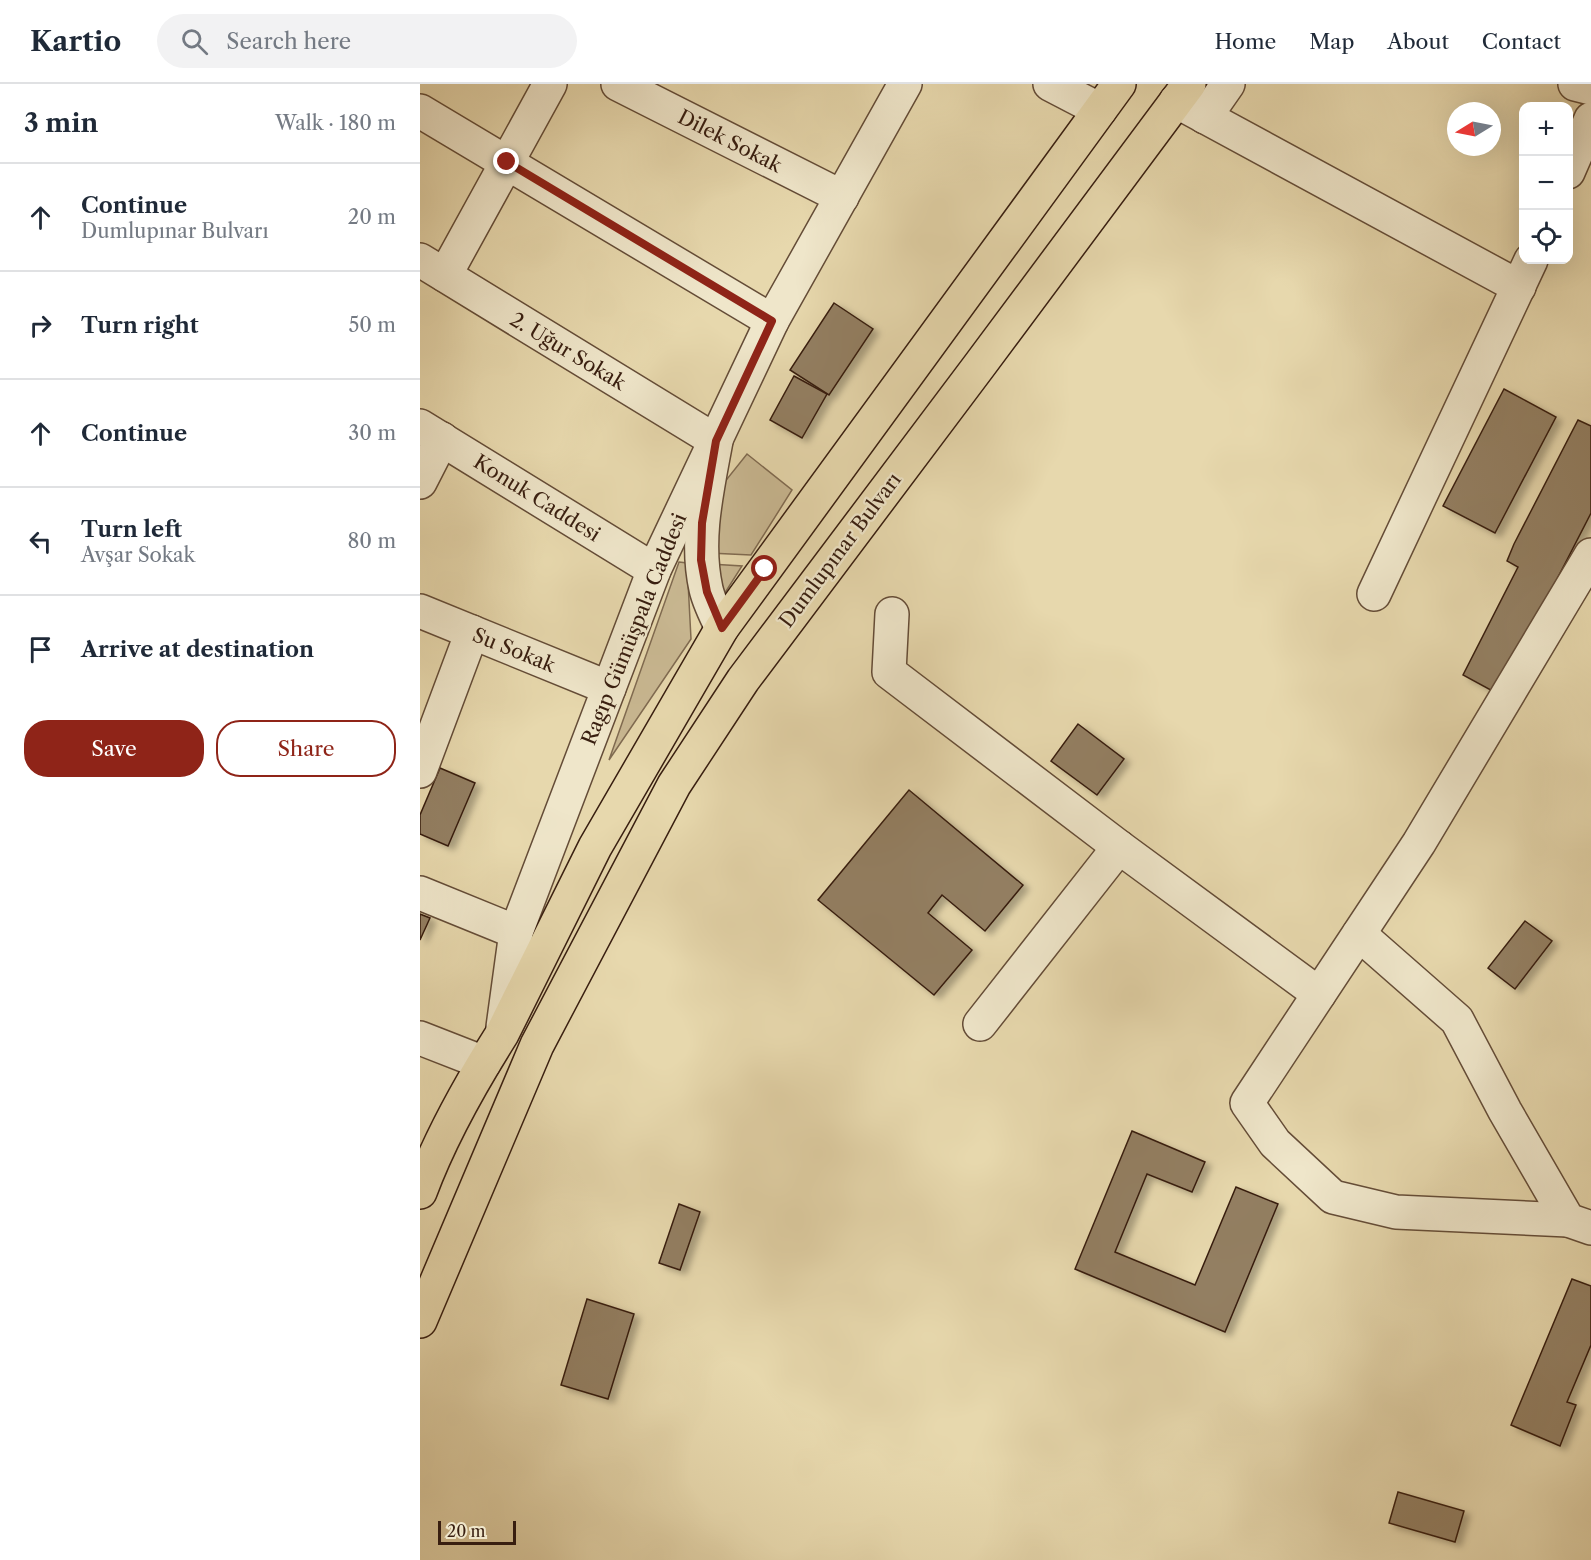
<!DOCTYPE html>
<html lang="en">
<head>
<meta charset="utf-8">
<style>
  :root { --surface:#fff; --page:#f2f2f3; --text:#1f2937; --muted:#747a83; --line:#e0e1e3; --accent:#8f2418 }
  body { margin:0; font-family:"Libre Caslon Text",serif; background:var(--page); color:var(--text) }
  .controls { position:absolute; right:18px; top:18px; display:grid; overflow:hidden; border-radius:12px; box-shadow:0 6px 24px #0002 }
  .controls button { width:54px; height:54px; display:grid; place-items:center; padding:0; border:0; border-bottom:2px solid var(--line); background:var(--surface); color:var(--text); font:30px sans-serif }
  .compass { position:absolute; left:1027px; top:18px; width:54px; height:54px; border-radius:50%; background:var(--surface); box-shadow:0 6px 24px #0002; rotate:260deg }
  .scale { position:absolute; left:18px; bottom:15px; width:78px; box-sizing:border-box; padding-left:6px; border:3px solid #381e10; border-top:0; font-size:16px; line-height:21px; white-space:nowrap; color:#381e10; -webkit-text-stroke:4px #efe6ca; paint-order:stroke }
  .stop { position:absolute; width:18px; height:18px; margin:-14px; border:4px solid #8f2418; border-radius:50%; background:#fff }
  .stop.end { background:#8f2418; border-color:#fff; box-shadow:0 2px 6px #0008 }
  .list { margin:0; padding:0; list-style:none }
  h2 { display:flex; justify-content:space-between; align-items:center; height:78px; margin:0; padding:0 24px; font-size:26px }
  h2 small { font-size:20px; font-weight:400; color:var(--muted) }
  .list li { display:grid; grid-template-columns:39px 1fr auto; gap:18px; align-items:center; box-sizing:border-box; height:108px; padding:0 24px; border-top:2px solid var(--line) }
  .list b { display:block; font-size:22px; white-space:nowrap }
  .list p { margin:0; font-size:20px; white-space:nowrap; color:var(--muted) }
  .list em { font-size:20px; font-style:normal; color:var(--muted) }
  .actions { display:flex; gap:12px; padding:18px 24px }
  .actions a { flex:1; padding:14px 0; border:2px solid var(--accent); border-radius:24px; text-align:center; font-size:21px; color:var(--accent) }
  .actions .main { background:var(--accent); color:#fff }
  .icon { flex:none; width:33px; height:33px; fill:none; stroke:currentColor; stroke-width:2; stroke-linecap:round; stroke-linejoin:round }
  .map { position:relative; flex:none; width:1171px; height:1476px; overflow:hidden }
  header { display:flex; align-items:center; gap:36px; box-sizing:border-box; height:84px; padding:0 30px; background:var(--surface); border-bottom:2px solid var(--line) }
  header strong { font-size:28px }
  nav { display:flex; gap:33px; margin-inline-start:auto; font-size:21px }
  .search { width:420px; height:54px; background:var(--page); display:flex; align-items:center; gap:15px; box-sizing:border-box; padding:0 21px; border-radius:33px; color:var(--muted); font-size:22px }
  main { display:flex }
  aside { flex:1; background:var(--surface) }
  .map>svg:first-child { display:block }
  .green { fill:#c9b892; stroke:#806b51; stroke-width:1.5 }
  .building { fill:#937f62; stroke:#381e10; stroke-width:1.5; filter:url(#shadow) }
  .lines { fill:none; stroke-linecap:round; stroke-linejoin:round }
  .minor-casing { stroke:#644c37; stroke-width:36 }
  .major-casing { stroke:#381e10; stroke-width:36 }
  .minor { stroke:#efe6ca; stroke-width:33 }
  .major { stroke:#e7d8ad; stroke-width:33 }
  .route { stroke:#8f2418; stroke-width:8 }
  .labels { text-anchor:middle; dominant-baseline:central; stroke-width:4.5; stroke-linejoin:round; paint-order:stroke }
  .street-label { font-size:20px; fill:#381e10; stroke:#efe6ca }
</style>
</head>
<body>
<header>
<strong>Kartio</strong>
<div class="search"><svg class="icon" aria-label="search" viewBox="0 0 24 24"><circle cx="10" cy="10" r="6"/><path d="M15 15l6 6"/></svg>Search here</div>
<nav><a>Home</a><a>Map</a><a>About</a><a>Contact</a></nav>
</header>
<main>
<aside>
<h2>3 min<small>Walk · 180 m</small></h2>
<ul class="list">
<li><svg class="icon" aria-label="ahead" viewBox="0 0 24 24"><path d="M12 20V5M6 11l6-6 6 6"/></svg><div><b>Continue</b><p>Dumlupınar Bulvarı</p></div><em>20 m</em></li>
<li><svg class="icon" aria-label="right" viewBox="0 0 24 24"><path d="M7 20v-9h11M14 6l5 5-5 5"/></svg><div><b>Turn right</b></div><em>50 m</em></li>
<li><svg class="icon" aria-label="ahead" viewBox="0 0 24 24"><path d="M12 20V5M6 11l6-6 6 6"/></svg><div><b>Continue</b></div><em>30 m</em></li>
<li><svg class="icon" aria-label="left" viewBox="0 0 24 24"><path d="M17 20v-9H6M10 6l-5 5 5 5"/></svg><div><b>Turn left</b><p>Avşar Sokak</p></div><em>80 m</em></li>
<li><svg class="icon" aria-label="arrive" viewBox="0 0 24 24"><path d="M6 21V4h12l-3 4 3 4H6"/></svg><div><b>Arrive at destination</b></div></li>
</ul>
<div class="actions"><a class="main">Save</a><a>Share</a></div>
</aside>
<div class="map">
<svg width="1171" height="1476" viewBox="0 0 1171 1476">
  <defs>
    <filter id="shadow"><feDropShadow dx="6" dy="4" stdDeviation="3" flood-color="#0004"/></filter>
  </defs>
  <rect width="100%" height="100%" fill="#e7d8ad"/>
  <filter id="stains"><feTurbulence type="fractalNoise" baseFrequency=".00333" numOctaves="4"/><feColorMatrix values="0 0 0 0 .2 0 0 0 0 .09 0 0 0 0 .02 0 0 0 .5 -.17"/></filter>
  <radialGradient id="worn" r=".72"><stop offset=".6" stop-color="#630" stop-opacity="0"/><stop offset="1" stop-color="#630" stop-opacity=".3"/></radialGradient>
  <g class="green">
    <polygon points="327,370 372,406 331,471 289,469 303,400"/>
    <polygon points="259,478 267,479 271,555 189,676"/>
    <polygon points="290,480 322,482 296,523"/>
  </g>
  <g class="building">
    <polygon points="414,219 453,245 409,311 370,286"/>
    <polygon points="374,292 407,310 382,354 350,336"/>
    <polygon points="1084,305 1136,333 1075,449 1023,422"/>
    <polygon points="1158,336 1171,342 1171,429 1078,610 1043,591 1098,483 1087,477 1094,460"/>
    <polygon points="658,640 704,675 677,711 631,677"/>
    <polygon points="20,684 55,699 28,762 0,750 0,731"/>
    <polygon points="489,706 603,801 565,847 522,811 508,829 552,866 514,911 398,816"/>
    <polygon points="0,830 10,834 0,856"/>
    <polygon points="1105,837 1132,857 1095,905 1068,884"/>
    <polygon points="712,1047 785,1078 772,1108 727,1090 695,1168 775,1201 816,1103 858,1120 805,1248 655,1185"/>
    <polygon points="259,1120 280,1128 260,1186 239,1179"/>
    <polygon points="1152,1195 1171,1202 1171,1261 1147,1318 1156,1321 1140,1362 1091,1341"/>
    <polygon points="167,1215 214,1230 188,1315 141,1301"/>
    <polygon points="978,1408 1044,1427 1035,1458 969,1439"/>
  </g>
  <g class="lines">
    <defs>
      <g id="minor">
        <polyline points="198,0 422,113"/>
        <polyline points="630,0 680,26"/>
        <polyline points="1155,0 1171,4"/>
        <polyline points="756,17 1099,203"/>
        <polyline points="0,27 352,237"/>
        <polyline points="785,33 808,0"/>
        <polyline points="1148,88 1171,35"/>
        <path d="M 0,176 L 296,357 C 287,406 275,456 286,505 C 289,518 296,532 302,544"/>
        <polyline points="25,191 130,0"/>
        <polyline points="0,342 234,486"/>
        <polyline points="0,398 22,355"/>
        <polyline points="954,510 1111,176"/>
        <polyline points="0,527 189,604"/>
        <polyline points="472,530 469,588 699,763 899,910"/>
        <polyline points="0,687 52,548"/>
        <polyline points="0,809 96,848"/>
        <polyline points="939,850 1037,936 1085,1027 1148,1136 1171,1144"/>
        <polyline points="560,940 699,763"/>
        <polyline points="83,943 96,848 234,486 352,237 485,0"/>
        <polyline points="0,954 64,979"/>
        <polyline points="1148,1136 976,1128 913,1113 855,1059 827,1019 999,759 1171,471"/>
      </g>
      <g id="major">
        <path d="M 0,1108 C 20,1054 51,999 82,950 L 175,763 L 302,544 L 699,0"/>
        <polyline points="0,1237 117,961 254,701 323,596 559,282 769,0"/>
      </g>
    </defs>
    <use href="#minor" class="minor-casing"/>
    <use href="#major" class="major-casing"/>
    <use href="#minor" class="minor"/>
    <use href="#major" class="major"/>
  </g>
  <g class="lines">
    <polyline class="route" points="87,78 352,237 296,357 288,404 282,439 281,476 287,508 302,544 345,485"/>
  </g>
  <g class="labels">
    <g class="street-label">
      <text transform="translate(310 57) rotate(27)">Dilek Sokak</text>
      <text transform="translate(148 267) rotate(31)">2. Uğur Sokak</text>
      <text transform="translate(117 414) rotate(32)">Konuk Caddesi</text>
      <text transform="translate(420 466) rotate(-53)">Dumlupınar Bulvarı</text>
      <text transform="translate(214 545) rotate(-68)">Ragıp Gümüşpala Caddesi</text>
      <text transform="translate(94 566) rotate(22)">Su Sokak</text>
    </g>
  </g>
  <rect width="100%" height="100%" filter="url(#stains)"/>
  <rect width="100%" height="100%" fill="url(#worn)"/>
</svg>
<div class="controls">
<button>+</button>
<button>−</button>
<button><svg class="icon" aria-label="locate" viewBox="0 0 24 24"><circle cx="12" cy="12" r="6"/><path d="M12 2v4M12 18v4M2 12h4M18 12h4"/></svg></button>
</div>
<svg class="compass" viewBox="-18 -18 36 36"><path d="M0-13l5 13h-10z" fill="#e53935"/><path d="M0 13l5-13h-10z" fill="#747a83"/></svg>
<div class="scale">20 m</div>
<div class="stop" style="left:345px;top:485px"></div>
<div class="stop end" style="left:87px;top:78px"></div>
</div>
</main>
</body>
</html>
